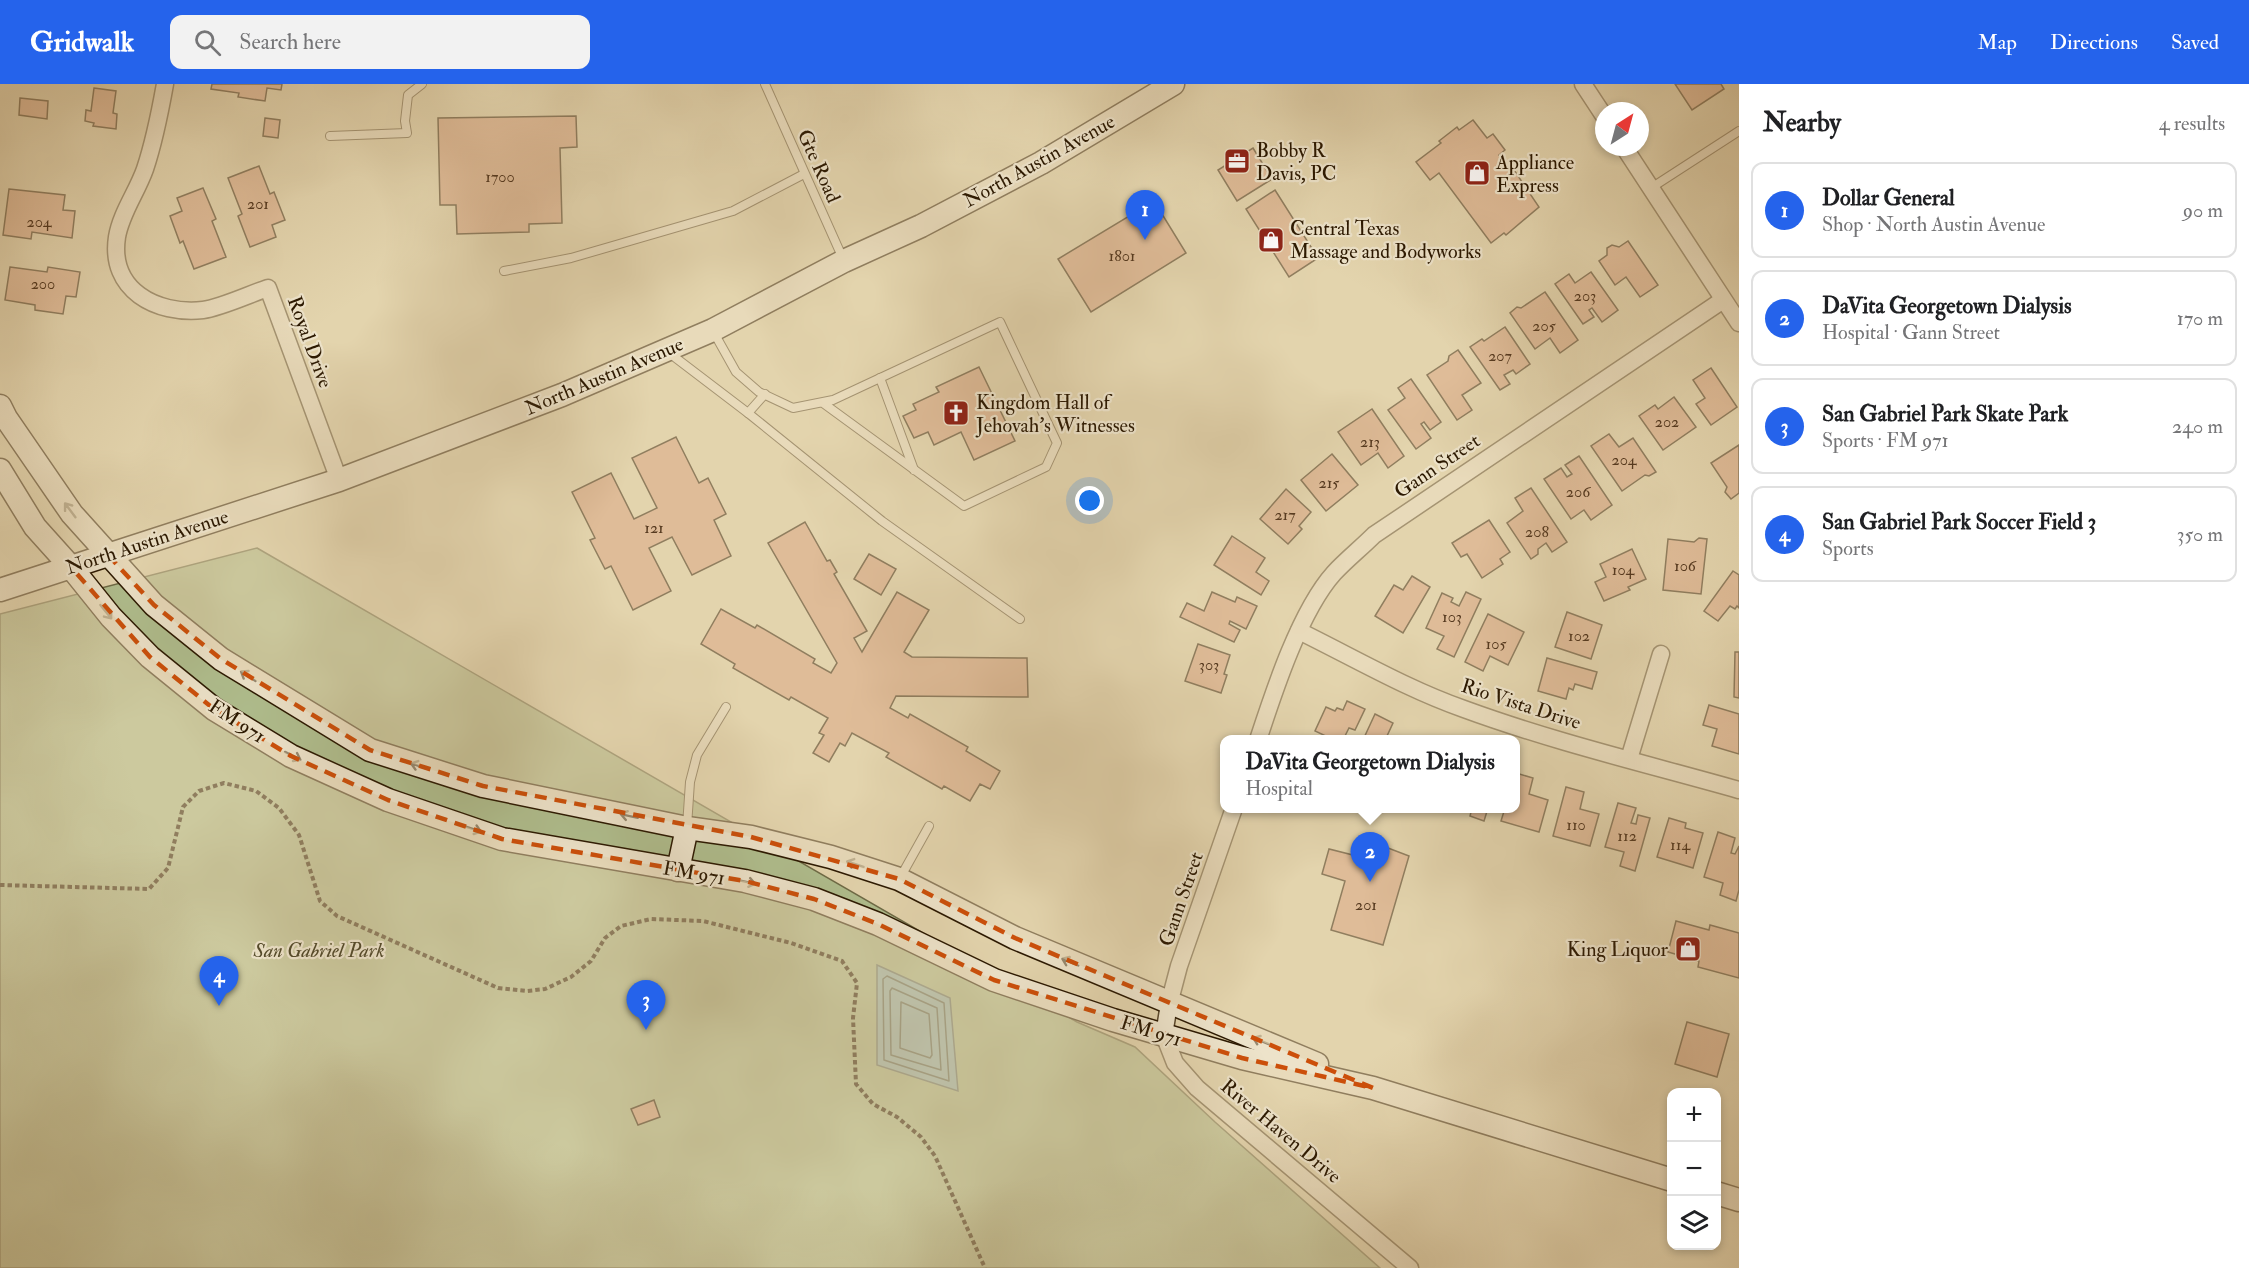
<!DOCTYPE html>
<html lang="en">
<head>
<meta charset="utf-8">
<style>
  :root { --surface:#fff; --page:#f2f2f2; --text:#202124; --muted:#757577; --line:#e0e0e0; --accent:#2563eb }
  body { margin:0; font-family:"IM FELL Double Pica",serif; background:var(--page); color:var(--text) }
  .controls { position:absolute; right:18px; bottom:18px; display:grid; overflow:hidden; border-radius:12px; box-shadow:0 3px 9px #0003 }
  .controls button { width:54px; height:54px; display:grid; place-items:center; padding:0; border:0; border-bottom:2px solid var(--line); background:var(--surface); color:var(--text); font:30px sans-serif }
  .compass { position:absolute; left:1595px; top:18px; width:54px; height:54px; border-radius:50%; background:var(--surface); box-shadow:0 3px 9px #0003; rotate:36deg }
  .you { position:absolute; left:1090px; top:417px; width:21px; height:21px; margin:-15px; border:4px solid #fff; border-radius:50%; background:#1a73e8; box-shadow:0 0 0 9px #1a73e833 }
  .badge { display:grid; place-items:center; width:39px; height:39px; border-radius:50%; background:var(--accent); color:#fff; font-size:20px; font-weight:700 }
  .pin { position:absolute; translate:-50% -50px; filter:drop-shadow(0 2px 3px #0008) }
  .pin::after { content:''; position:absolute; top:32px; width:21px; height:18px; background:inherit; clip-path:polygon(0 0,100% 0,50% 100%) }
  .popup { position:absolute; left:1220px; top:651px; width:300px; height:78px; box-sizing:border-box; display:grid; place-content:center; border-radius:12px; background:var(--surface); filter:drop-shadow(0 2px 4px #0005); font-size:20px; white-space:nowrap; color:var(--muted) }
  .popup b { font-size:22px; color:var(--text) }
  .popup::after { content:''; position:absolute; left:50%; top:100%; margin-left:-12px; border:12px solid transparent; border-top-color:var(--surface) }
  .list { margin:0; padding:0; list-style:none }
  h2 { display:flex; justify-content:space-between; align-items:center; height:78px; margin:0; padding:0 24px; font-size:26px }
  h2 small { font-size:20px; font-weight:400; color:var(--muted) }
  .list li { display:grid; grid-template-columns:39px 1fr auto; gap:18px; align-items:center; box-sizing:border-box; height:96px; margin:0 12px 12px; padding:0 12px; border:2px solid var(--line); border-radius:12px }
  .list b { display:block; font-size:22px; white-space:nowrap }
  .list p { margin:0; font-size:20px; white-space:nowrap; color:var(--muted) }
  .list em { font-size:20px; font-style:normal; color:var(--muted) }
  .icon { flex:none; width:33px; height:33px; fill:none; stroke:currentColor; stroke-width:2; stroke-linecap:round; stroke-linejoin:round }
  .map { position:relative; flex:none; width:1739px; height:1184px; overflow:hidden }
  header { display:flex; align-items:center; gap:36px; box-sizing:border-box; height:84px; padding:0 30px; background:var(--accent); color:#fff }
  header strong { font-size:28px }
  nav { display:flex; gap:33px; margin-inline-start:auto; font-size:21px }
  .search { width:420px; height:54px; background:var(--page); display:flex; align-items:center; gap:15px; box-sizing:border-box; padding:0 21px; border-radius:12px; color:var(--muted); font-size:22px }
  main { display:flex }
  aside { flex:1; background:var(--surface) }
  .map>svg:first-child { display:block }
  .green { fill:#afbd8d; stroke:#6d6a46; stroke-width:1.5 }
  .water { fill:#97b7b1; stroke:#6c776a; stroke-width:1.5 }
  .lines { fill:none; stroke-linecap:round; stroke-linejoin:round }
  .shore { stroke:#616858; stroke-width:1.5 }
  .building { fill:#d99f7f; stroke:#2b1800; stroke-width:1.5 }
  .lane-casing { stroke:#59472b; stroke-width:10 }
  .street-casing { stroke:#59472b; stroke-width:19 }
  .secondary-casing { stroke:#2b1800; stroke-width:25 }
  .path { stroke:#2b1800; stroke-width:4; stroke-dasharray:4.5 3; stroke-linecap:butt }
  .lane { stroke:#ede3ca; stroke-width:8 }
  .street { stroke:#ede3ca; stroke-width:16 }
  .secondary { stroke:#ede3ca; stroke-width:22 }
  .oneway { stroke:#96886f }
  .marked { fill:none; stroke:#cc4f0a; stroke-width:4.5; stroke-dasharray:12 8; stroke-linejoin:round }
  .labels { text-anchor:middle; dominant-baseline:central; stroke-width:4.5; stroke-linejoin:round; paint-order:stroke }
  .number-label { font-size:16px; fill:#563a20 }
  .poi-label { font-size:20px; fill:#2b1800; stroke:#ede3ca; text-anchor:start }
  .street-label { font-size:20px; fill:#2b1800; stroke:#ede3ca }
  .park-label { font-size:20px; font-style:italic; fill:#534a2a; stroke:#ede3ca }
</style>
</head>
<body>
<header>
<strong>Gridwalk</strong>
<div class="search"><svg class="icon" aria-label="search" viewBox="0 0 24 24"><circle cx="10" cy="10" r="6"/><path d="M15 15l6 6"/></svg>Search here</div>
<nav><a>Map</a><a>Directions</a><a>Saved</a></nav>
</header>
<main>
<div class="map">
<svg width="1739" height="1184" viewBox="0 0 1739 1184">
  <rect width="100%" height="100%" fill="#e3d4ad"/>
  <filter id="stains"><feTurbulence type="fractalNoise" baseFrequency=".00333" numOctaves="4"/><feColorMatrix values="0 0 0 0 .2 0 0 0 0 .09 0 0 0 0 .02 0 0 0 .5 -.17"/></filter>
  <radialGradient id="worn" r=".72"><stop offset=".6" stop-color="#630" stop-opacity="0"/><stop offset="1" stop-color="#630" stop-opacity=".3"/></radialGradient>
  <polygon class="green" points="257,464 1077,938 1135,963 1215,1038 1380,1184 0,1184 0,530"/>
  <polygon class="water" points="877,881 950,914 958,1007 877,981"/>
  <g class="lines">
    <g class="shore">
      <polygon points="887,892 944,919 949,997 884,976 883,895"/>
      <polygon points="892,904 937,924 941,986 891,971 890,907"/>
      <polygon points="901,918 929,930 932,971 930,974 900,964"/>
    </g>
  </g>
  <g class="building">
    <polygon points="212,0 282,0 281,6 267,4 265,17 238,13 239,9 211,5"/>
    <polygon points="1675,0 1721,0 1724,5 1692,26"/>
    <polygon points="94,4 116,7 113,29 117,30 116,45 93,42 94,39 85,37 86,26 91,27"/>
    <polygon points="20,14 48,17 47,35 19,31"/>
    <polygon points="576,32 577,63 560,64 562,139 529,140 529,148 457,150 456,121 440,121 438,34"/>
    <polygon points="265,34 280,36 278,54 263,52"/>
    <polygon points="1473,36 1487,54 1493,50 1505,66 1499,71 1512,88 1514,86 1539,123 1506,151 1504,149 1491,159 1439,89 1430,96 1416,78 1441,59 1439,57 1457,43 1459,46"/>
    <polygon points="1253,64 1272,95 1237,117 1218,86"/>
    <polygon points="259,82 270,110 274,108 285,136 272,141 276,153 250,163 238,132 242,130 228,94"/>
    <polygon points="203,104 216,135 212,137 226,173 194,185 183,157 180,159 170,132 182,127 177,114"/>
    <polygon points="9,105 65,111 63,126 75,127 72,154 32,148 31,155 3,151"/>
    <polygon points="1275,106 1318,174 1289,193 1246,125"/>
    <polygon points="1154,117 1186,169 1091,228 1058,175"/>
    <polygon points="1628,157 1658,201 1640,213 1626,193 1615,201 1599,177 1607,171 1607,164 1612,161 1619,163"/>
    <polygon points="10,183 47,188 48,183 80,188 76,213 66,212 63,230 35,226 35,221 5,216"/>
    <polygon points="1591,188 1618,226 1602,238 1592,224 1589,226 1594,233 1583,240 1555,200 1569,190 1575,199"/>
    <polygon points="1545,208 1578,256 1560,269 1550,254 1535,265 1510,229 1517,223 1521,224"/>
    <polygon points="1505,243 1530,280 1516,290 1513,286 1504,291 1510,300 1500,306 1470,263 1482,255 1484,257"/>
    <polygon points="1458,266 1481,299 1462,311 1472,326 1457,336 1427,291 1448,277 1449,272"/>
    <polygon points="979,283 1015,357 974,376 961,348 934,361 928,348 914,354 903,332 916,326 913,320 939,308 936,303"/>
    <polygon points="1711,284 1737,323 1711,341 1696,320 1705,314 1693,296"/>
    <polygon points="1411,295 1441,338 1430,346 1424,338 1421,340 1431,354 1416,365 1388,326 1405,314 1398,304"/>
    <polygon points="1674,313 1696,343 1663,366 1639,332 1655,321 1658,325"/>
    <polygon points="1372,325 1404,372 1388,384 1378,369 1361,381 1338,348"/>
    <polygon points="1609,350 1619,363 1633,354 1656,388 1649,392 1645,391 1622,407 1591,362"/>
    <polygon points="676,353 699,399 708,394 726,430 714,436 731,472 692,491 672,453 649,464 671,507 633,526 611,482 605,485 590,456 595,454 572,408 611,389 634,435 657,424 632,374"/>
    <polygon points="1739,361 1739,409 1731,415 1725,408 1727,403 1711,379"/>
    <polygon points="1332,370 1358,401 1326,427 1301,396"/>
    <polygon points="1579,372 1612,421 1591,436 1584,426 1571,435 1544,395 1561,384 1567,393 1572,390 1565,381"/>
    <polygon points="1531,404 1567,458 1552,468 1546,459 1538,465 1538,470 1531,475 1507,439 1523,427 1515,414"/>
    <polygon points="1286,405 1311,428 1299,442 1302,445 1288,460 1260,435"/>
    <polygon points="1489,436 1510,468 1500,475 1503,480 1482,494 1467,470 1461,473 1452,459"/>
    <polygon points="805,438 827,477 830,476 837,488 834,490 867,547 854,554 862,568 897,508 929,526 904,568 912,573 1027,574 1028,613 896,612 890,624 908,634 910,630 968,663 966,667 1000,687 990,705 980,700 970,717 944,702 942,705 886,673 889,669 852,649 845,662 840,659 829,678 813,669 824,651 819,649 828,634 791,613 789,616 733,584 735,580 701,560 721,525 755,544 757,541 815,575 813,579 831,589 837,579 768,459"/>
    <polygon points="1232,452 1265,474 1256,488 1269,497 1261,511 1214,481"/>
    <polygon points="1699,454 1707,455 1701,510 1663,506 1668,455 1694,458"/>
    <polygon points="1632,465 1646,495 1628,503 1630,506 1604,517 1595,498 1606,493 1600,480"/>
    <polygon points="869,470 896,485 881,511 854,495"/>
    <polygon points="1733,487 1739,491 1739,524 1737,522 1735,525 1730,522 1718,537 1704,527"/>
    <polygon points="1412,492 1430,503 1403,549 1375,532 1394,501 1403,506"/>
    <polygon points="1212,508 1235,518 1237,513 1257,522 1246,545 1230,537 1229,540 1240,546 1234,558 1180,533 1187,519 1204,527"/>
    <polygon points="1466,508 1481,515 1454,573 1437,565 1444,552 1426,544 1442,509 1453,514 1451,518 1459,522"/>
    <polygon points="1567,528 1602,541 1591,575 1555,563"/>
    <polygon points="1488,530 1524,548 1508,581 1490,572 1483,587 1465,578"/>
    <polygon points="1198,560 1230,571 1224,590 1227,591 1221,609 1185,597"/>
    <polygon points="1735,568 1739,568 1739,614 1734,613"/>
    <polygon points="1547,574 1597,588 1592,605 1575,600 1573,606 1569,604 1566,615 1538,607"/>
    <polygon points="1347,617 1365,625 1355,646 1349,644 1343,656 1334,656 1315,647 1326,623 1335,627 1337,624 1343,626"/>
    <polygon points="1709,621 1739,630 1739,670 1712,662 1717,645 1703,641"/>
    <polygon points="1375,630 1393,639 1387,652 1394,656 1363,656"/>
    <polygon points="1516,689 1533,694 1529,710 1548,716 1539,748 1501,737 1505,724 1516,724"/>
    <polygon points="1566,703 1584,708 1580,725 1599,730 1590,762 1553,752"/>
    <polygon points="1618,719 1636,724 1631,739 1636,740 1638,731 1650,734 1635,787 1620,782 1624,768 1605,763"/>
    <polygon points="1472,724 1488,724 1484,737 1470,732"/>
    <polygon points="1669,734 1686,739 1685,744 1703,749 1693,784 1657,773"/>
    <polygon points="1718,748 1735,754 1731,769 1735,770 1739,762 1739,806 1736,817 1720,811 1723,799 1704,793"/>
    <polygon points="1356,758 1374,763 1375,759 1409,772 1383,861 1331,846 1345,797 1322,790 1329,765 1353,771"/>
    <polygon points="1676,837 1709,846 1710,841 1739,849 1739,894 1698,883 1699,877 1668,868"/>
    <polygon points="1687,938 1729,950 1717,993 1675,980"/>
    <polygon points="654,1016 660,1033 638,1041 631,1025"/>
  </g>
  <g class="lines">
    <defs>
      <g id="lane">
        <polyline points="765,0 844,177"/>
        <polyline points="330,52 407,49 405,37 408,11 422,0"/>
        <polyline points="1651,104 1739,47"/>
        <polyline points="504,187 571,174 733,127 804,90"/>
        <polyline points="713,247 736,288 759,308 793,324 833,316 1000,238 1057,359 1046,383 964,422 823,319"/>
        <polyline points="668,268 748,329 882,437 1020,535"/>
        <polyline points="880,294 914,386"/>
        <polyline points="748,329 765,310"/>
        <polyline points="687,742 690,698 697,671 726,623"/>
        <polyline points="900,794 929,742"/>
      </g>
      <g id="street">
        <path d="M 165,0 C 160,28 154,58 145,85 C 137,108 121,129 117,153 C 109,206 156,231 203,226 C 220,224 250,210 268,204 L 339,396"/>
        <polyline points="1583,0 1604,32"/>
        <polyline points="1624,63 1739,239"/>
        <path d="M 1299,547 C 1354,574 1407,605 1464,625 C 1554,658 1647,680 1739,706"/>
        <path d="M 1258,656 C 1274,607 1300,527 1334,489 C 1346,476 1361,464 1374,451 L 1723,216"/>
        <polyline points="1629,675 1661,570"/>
        <polyline points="1234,724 1179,882 1169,920 1164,951 1175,979 1197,1004 1410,1184"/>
      </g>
      <g id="secondary">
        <polyline points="0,322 6,334 72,430 154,521 221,575 370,666 483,702 687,744 751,753 831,773 899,795 1015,854 1317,980"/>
        <polyline points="0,386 35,443 70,482 111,533 150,573 214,625 291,672 388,716 502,755 745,797 814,815 878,840 994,896 1113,936 1242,974 1373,1004 1672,1096"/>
        <polyline points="0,506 339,396 562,311 713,246 844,177 921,142 1041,79 1173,0"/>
        <polyline points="678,786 687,744"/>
        <polyline points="1716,1109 1739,1116"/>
      </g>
    </defs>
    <use href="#lane" class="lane-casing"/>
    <use href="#street" class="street-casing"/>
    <use href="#secondary" class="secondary-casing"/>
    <polyline class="path" points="0,801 149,805 168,784 183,723 199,707 224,699 256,707 279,724 299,751 320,817 337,832 498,904 527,907 545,905 571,893 591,877 605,854 621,842 651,835 703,837 791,859 842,877 857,899 853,934 856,1000 873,1020 897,1033 921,1053 935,1072 985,1184"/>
    <use href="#lane" class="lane"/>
    <use href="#street" class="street"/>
    <use href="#secondary" class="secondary"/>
  </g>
  <defs><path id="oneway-shaft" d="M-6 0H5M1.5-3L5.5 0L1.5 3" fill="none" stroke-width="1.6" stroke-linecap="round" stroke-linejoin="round" transform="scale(1.5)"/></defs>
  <g class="oneway">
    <use href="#oneway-shaft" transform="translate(70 426) rotate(-127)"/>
    <use href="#oneway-shaft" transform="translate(106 528) rotate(51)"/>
    <use href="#oneway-shaft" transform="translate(248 592) rotate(-147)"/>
    <use href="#oneway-shaft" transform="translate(293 672) rotate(27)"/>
    <use href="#oneway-shaft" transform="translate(419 682) rotate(-162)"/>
    <use href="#oneway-shaft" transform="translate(629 732) rotate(-168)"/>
    <use href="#oneway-shaft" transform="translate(473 745) rotate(19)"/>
    <use href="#oneway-shaft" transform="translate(855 780) rotate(-162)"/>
    <use href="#oneway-shaft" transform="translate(747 798) rotate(12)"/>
    <use href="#oneway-shaft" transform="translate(1070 878) rotate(-157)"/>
    <use href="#oneway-shaft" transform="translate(1261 957) rotate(-158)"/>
  </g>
  <path d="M0 0H1739V1184H0ZM 108,471 L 154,521 L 221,575 L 370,666 L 483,702 L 751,753 L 899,795 L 1015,854 L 1373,1004 L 1242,974 L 994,896 L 878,840 L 814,815 L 745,797 L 502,755 L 388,716 L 291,672 L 214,625 L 150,573 L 70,482 Z" fill="#e3d4ad" fill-opacity=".55" fill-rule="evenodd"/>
  <path class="marked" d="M 108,471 L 154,521 L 221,575 L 370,666 L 483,702 L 751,753 L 899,795 L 1015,854 L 1373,1004 L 1242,974 L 994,896 L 878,840 L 814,815 L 745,797 L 502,755 L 388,716 L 291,672 L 214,625 L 150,573 L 70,482 Z"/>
  <defs>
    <symbol id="office-square" viewBox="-11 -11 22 22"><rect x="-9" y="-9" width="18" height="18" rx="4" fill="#8f2418" stroke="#ede3ca"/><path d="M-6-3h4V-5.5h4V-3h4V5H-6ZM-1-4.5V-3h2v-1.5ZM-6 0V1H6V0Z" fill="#fff"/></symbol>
    <symbol id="shop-square" viewBox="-11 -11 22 22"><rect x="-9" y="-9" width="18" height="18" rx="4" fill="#8f2418" stroke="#ede3ca"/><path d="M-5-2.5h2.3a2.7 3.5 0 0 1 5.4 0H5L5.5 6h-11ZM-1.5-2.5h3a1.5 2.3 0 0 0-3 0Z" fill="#fff"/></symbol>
    <symbol id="church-square" viewBox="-11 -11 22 22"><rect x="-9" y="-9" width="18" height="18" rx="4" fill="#8f2418" stroke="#ede3ca"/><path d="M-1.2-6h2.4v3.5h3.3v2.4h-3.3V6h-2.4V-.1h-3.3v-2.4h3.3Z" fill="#fff"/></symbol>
  </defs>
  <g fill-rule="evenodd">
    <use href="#office-square" x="1222" y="62" width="30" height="30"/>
    <use href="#shop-square" x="1462" y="74" width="30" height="30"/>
    <use href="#shop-square" x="1256" y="141" width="30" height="30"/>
    <use href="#church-square" x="941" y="314" width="30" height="30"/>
    <use href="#shop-square" x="1673" y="850" width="30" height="30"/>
  </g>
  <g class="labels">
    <g class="number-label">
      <text x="500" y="93">1700</text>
      <text x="258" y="120">201</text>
      <text x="39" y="138">204</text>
      <text x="1122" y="172">1801</text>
      <text x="43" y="200">200</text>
      <text x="1585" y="212">203</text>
      <text x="1544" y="242">205</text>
      <text x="1500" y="272">207</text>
      <text x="1667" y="338">202</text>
      <text x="1370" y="358">213</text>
      <text x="1624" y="376">204</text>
      <text x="1329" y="399">215</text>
      <text x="1578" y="408">206</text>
      <text x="1285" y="431">217</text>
      <text x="654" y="444">121</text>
      <text x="1537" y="448">208</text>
      <text x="1685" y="482">106</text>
      <text x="1623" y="486">104</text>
      <text x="1452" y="533">103</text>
      <text x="1579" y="552">102</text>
      <text x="1496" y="560">105</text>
      <text x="1209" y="581">303</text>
      <text x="1576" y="741">110</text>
      <text x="1627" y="752">112</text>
      <text x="1680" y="761">114</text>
      <text x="1366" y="821">201</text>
    </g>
    <g class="poi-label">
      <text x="1256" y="66">Bobby R<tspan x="1256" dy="23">Davis, PC</tspan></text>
      <text x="1496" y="78">Appliance<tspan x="1496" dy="23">Express</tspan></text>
      <text x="1290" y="144">Central Texas<tspan x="1290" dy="23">Massage and Bodyworks</tspan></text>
      <text x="976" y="318">Kingdom Hall of<tspan x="976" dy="23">Jehovah's Witnesses</tspan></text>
      <text x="1668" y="865" text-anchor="end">King Liquor</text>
    </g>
    <g class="street-label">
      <text transform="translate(1039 77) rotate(-29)">North Austin Avenue</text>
      <text transform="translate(819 82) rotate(66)">Gte Road</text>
      <text transform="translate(310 258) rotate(70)">Royal Drive</text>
      <text transform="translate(604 292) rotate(-23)">North Austin Avenue</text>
      <text transform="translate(1437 382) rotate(-34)">Gann Street</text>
      <text transform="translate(147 458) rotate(-18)">North Austin Avenue</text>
      <text transform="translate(1521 620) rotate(18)">Rio Vista Drive</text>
      <text transform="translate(237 637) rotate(33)">FM 971</text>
      <text transform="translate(694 789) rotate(10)">FM 971</text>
      <text transform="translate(1181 815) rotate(-71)">Gann Street</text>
      <text transform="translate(1151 947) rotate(17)">FM 971</text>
      <text transform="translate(1281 1047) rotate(40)">River Haven Drive</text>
    </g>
    <g class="park-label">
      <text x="319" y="866">San Gabriel Park</text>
    </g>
  </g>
  <rect width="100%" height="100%" filter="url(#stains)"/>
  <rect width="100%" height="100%" fill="url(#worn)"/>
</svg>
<div class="controls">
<button>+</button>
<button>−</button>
<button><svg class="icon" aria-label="layers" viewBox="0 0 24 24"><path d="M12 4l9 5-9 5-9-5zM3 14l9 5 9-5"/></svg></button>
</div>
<svg class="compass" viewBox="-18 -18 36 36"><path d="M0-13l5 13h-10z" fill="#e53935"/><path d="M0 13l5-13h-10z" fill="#757577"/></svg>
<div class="you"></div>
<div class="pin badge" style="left:1145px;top:156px">1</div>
<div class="pin badge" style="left:1370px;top:798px">2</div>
<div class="popup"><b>DaVita Georgetown Dialysis</b>Hospital</div>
<div class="pin badge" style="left:646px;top:946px">3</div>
<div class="pin badge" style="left:219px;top:922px">4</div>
</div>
<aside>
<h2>Nearby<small>4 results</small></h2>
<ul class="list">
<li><span class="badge">1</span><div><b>Dollar General</b><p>Shop · North Austin Avenue</p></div><em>90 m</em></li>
<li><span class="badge">2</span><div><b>DaVita Georgetown Dialysis</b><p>Hospital · Gann Street</p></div><em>170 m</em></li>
<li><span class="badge">3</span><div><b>San Gabriel Park Skate Park</b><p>Sports · FM 971</p></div><em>240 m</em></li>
<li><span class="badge">4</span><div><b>San Gabriel Park Soccer Field 3</b><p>Sports</p></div><em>350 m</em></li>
</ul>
</aside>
</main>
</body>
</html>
